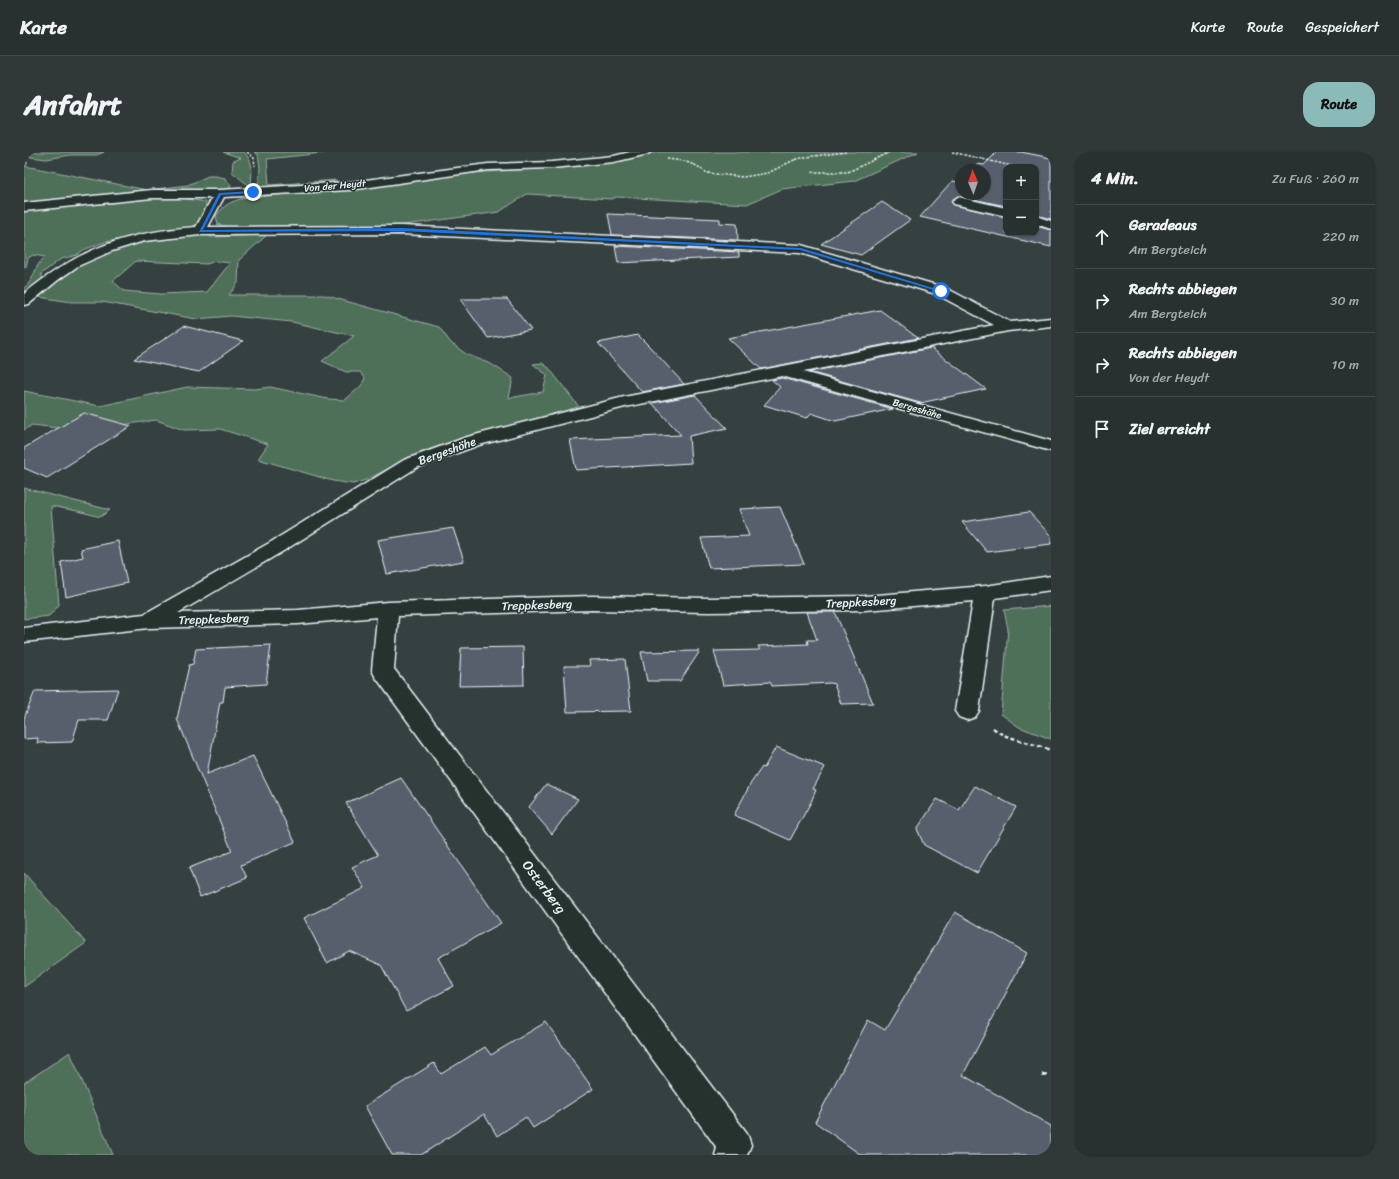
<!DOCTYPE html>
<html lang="de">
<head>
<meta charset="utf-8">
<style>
  :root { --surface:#283030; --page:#303838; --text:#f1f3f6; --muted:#a5a9ab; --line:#444b4c; --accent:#8bbbb9 }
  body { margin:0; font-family:Sriracha,sans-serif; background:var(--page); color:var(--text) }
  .controls { position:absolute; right:12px; top:12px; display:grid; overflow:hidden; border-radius:8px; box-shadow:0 1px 3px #0004 }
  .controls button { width:36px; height:36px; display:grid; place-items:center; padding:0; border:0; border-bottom:1px solid var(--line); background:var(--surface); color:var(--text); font:20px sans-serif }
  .compass { position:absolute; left:931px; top:12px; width:36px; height:36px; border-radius:50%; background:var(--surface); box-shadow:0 1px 3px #0004; rotate:358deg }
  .stop { position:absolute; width:12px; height:12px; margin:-9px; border:3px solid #1a73e8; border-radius:50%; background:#fff }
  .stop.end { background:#1a73e8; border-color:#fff; box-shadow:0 1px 4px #0008 }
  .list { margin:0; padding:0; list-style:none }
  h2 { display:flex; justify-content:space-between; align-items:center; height:52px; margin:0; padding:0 16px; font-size:17px }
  h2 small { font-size:13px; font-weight:400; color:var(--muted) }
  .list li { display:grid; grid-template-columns:26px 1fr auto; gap:12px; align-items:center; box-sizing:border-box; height:64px; padding:0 16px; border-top:1px solid var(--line) }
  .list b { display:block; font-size:15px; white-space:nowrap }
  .list p { margin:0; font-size:13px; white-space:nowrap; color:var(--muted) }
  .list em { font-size:13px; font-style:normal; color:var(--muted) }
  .icon { flex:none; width:22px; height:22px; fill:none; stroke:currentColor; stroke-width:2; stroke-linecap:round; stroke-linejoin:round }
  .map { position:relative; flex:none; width:1027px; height:1003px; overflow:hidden; border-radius:16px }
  header { display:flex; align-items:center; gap:24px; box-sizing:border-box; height:56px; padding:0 20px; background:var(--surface); border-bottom:1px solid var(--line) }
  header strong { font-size:19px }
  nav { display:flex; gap:22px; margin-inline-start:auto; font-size:14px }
  .intro { display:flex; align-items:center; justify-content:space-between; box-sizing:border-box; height:96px; padding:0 24px }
  h1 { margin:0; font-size:28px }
  .button { padding:10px 18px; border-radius:16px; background:var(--accent); color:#111; font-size:14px; font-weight:700 }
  main { display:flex; gap:24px; padding:0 24px }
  aside { flex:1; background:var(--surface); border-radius:16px; box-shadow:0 1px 3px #0004 }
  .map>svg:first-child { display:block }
  .green { fill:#4f6f58; stroke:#9cb0a8; fill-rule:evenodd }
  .building { fill:#585f6c; stroke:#e8f1f8 }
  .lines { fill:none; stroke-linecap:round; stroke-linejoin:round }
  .minor-casing { stroke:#e8f1f8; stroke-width:3 }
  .path-far2 { stroke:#e8f1f8; stroke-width:1.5; stroke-dasharray:2.5 1.5; stroke-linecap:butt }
  .path-far1 { stroke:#e8f1f8; stroke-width:2.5; stroke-dasharray:4 3; stroke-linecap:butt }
  .path { stroke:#e8f1f8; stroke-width:3.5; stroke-dasharray:5 4; stroke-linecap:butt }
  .minor { fill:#26332d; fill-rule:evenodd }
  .route { fill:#1a73e8 }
  .labels { text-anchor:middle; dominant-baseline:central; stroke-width:3; stroke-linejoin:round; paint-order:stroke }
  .far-street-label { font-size:10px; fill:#e8f1f8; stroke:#26332d }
  .street-label { font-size:12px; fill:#e8f1f8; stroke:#26332d }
  .near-street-label { font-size:14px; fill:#e8f1f8; stroke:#26332d }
</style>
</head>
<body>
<header>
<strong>Karte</strong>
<nav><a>Karte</a><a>Route</a><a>Gespeichert</a></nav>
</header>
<div class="intro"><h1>Anfahrt</h1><a class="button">Route</a></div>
<main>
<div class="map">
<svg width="1027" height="1003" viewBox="0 0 1027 1003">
  <rect width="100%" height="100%" fill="#354040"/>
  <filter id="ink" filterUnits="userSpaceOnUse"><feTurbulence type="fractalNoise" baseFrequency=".025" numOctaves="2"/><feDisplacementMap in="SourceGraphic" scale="8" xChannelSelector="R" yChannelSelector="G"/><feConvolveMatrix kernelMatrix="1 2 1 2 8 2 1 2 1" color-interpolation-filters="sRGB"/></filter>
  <g filter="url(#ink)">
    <g class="green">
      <polygon points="0,0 80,0 73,3 47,3 22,7 0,4"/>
      <path d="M 199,0 L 220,0 C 230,10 228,19 227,32 L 224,33 L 208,20 L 209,9 L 217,6 Z"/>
      <polygon points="230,0 308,0 243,7 245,33 312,28 312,31 234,36 236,16 234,2"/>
      <path d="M 635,0 L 894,0 L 830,29 L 758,37 L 723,52 L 593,45 L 587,47 L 503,42 L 475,60 L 373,74 L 207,76 L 194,72 L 192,64 C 200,53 207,49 221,46 L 320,37 L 449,21 L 576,12 Z"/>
      <polygon points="0,9 4,11 1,14 123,38 164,33 184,24 192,24 201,26 207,33 206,36 196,38 0,52"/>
      <path d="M 137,43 L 182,50 C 182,62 178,69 168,75 L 81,90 L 59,98 L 53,103 L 37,107 L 17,122 L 19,127 L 0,143 L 0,136 C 11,128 10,113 21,105 L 9,103 L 4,106 L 2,115 L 0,116 L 0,58 Z"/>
      <path d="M 184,81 L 186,85 L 243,83 L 215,108 L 214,131 L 205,143 L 300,143 L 415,175 L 427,191 L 442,202 L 467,212 L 489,226 L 485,246 L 519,240 L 523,223 L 509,212 L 518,211 L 525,216 L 555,255 L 430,289 L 393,302 L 342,328 L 329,332 L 309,329 L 234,307 L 244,292 L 196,277 L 160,278 L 132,268 L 58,279 L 8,273 L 0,278 L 0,239 L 76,254 L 163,235 L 231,237 L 246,235 L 304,247 L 321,248 L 337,234 L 341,226 L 336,220 L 322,220 L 298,209 L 330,184 L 268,170 L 207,164 L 172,167 L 78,150 L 47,150 L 15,145 C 71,94 112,90 184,81 ZM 112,109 L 183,112 L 191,109 L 206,111 L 183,140 L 137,142 L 100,139 L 89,129 Z"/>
      <polygon points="0,336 86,358 76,365 54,359 27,354 35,453 25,464 0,467"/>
      <polygon points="1027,454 1027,587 995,575 977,562 984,477 980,458"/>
      <polygon points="0,721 62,791 0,835"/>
      <polygon points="46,900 89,1003 0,1003 0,931"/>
    </g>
    <g class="building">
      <polygon points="973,0 997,0 1027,6 1027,67 1012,63 1012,15 982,15 982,54 934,44 927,50 930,53 982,65 982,81 1012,81 1012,74 1027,78 1027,95 896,65 928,29 934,30 937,27 937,42 961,42 961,18 947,18 954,12 960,13"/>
      <polygon points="858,50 886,68 837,103 797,92"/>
      <polygon points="584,62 696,67 696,71 713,72 714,88 588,83"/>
      <polygon points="591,94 715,100 715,105 594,111"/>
      <polygon points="436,147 483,147 507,178 464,186"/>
      <polygon points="856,158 894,186 737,217 704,186"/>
      <polygon points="160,174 219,189 175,220 110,207"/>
      <polygon points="614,183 626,195 660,232 618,240 574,191"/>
      <polygon points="907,196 962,237 896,251 785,220"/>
      <polygon points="758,226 869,257 811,269 787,261 783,266 740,253 756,235 748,228"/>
      <polygon points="671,243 703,276 665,284 667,311 552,318 546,288 657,283 628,251"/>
      <polygon points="60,261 107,274 23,326 0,316 0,296"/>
      <polygon points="756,355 780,412 685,416 677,386 725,384 715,357"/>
      <polygon points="1005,360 1027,384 1027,392 963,400 938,370"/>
      <polygon points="429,376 440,409 363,422 354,388"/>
      <polygon points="94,389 103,431 42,445 37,410 59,405 57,397"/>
      <polygon points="783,460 811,460 849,551 817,552 810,532 807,531 748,534 746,530 699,533 690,499 736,498 734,494 784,492 783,488 793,488"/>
      <polygon points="247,493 242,532 201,535 199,550 196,550 183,622 229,604 271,690 217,713 223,726 176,745 165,716 208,699 153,567 165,513 169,512 172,497"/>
      <polygon points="499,495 500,533 435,534 437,496"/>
      <polygon points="676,499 656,529 623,529 617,500"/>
      <polygon points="601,507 607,559 543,560 540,514 566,514 565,508"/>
      <polygon points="94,537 84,568 55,568 48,590 13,591 14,586 0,587 0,566 11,539"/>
      <polygon points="752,595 801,615 789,637 792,638 787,650 766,688 710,663 727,631 738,615 740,616"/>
      <polygon points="377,626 477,771 414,806 430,834 382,859 357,813 325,799 303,811 280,766 341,736 328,715 354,703 322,651"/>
      <polygon points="522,632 554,647 528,682 505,655"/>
      <polygon points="951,634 992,655 953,721 900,693 893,677 913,647 935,658"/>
      <polygon points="931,760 1003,801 939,923 1027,974 1027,1003 837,1003 791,970 844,868 861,878"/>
      <polygon points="522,870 569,937 509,976 502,965 473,984 460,962 397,1003 368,1003 341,954 410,911 417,922 461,895 467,903"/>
    </g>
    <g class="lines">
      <defs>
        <g id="minor">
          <path d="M 606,0 L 626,0 L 624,2 L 590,10 L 528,16 L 464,18 L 326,38 L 200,45 L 184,75 L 378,74 L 777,93 L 922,136 L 986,170 L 1027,166 L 1027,174 L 984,179 L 779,220 L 1027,289 L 1027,299 L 758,224 L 601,255 L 455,293 L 392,316 L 261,398 L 154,461 L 274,458 L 364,450 L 568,444 L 685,446 L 841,444 L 961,434 L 1027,424 L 1027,438 L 971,446 L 955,559 L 951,565 L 943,568 L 935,565 L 931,559 L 949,449 L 841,458 L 685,460 L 568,458 L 374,464 L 370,517 L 723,981 L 727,993 L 723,1003 L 691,1003 L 693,996 L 351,524 L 348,518 L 353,465 L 274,472 L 125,476 L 0,490 L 0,476 L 120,462 L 247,390 L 380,308 L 443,285 L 600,245 L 970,173 L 912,142 L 776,101 L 378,82 L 176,83 L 120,89 L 88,99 L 54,114 L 34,128 L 5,152 L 0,153 L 0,142 C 54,97 102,80 172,75 L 188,46 L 128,46 L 0,59 L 0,51 L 128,38 L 196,38 L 326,30 L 464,12 L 528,10 L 590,4 Z"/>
          <polygon points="934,45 982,56 982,64 930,52 928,49"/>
          <polygon points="1012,64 1027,69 1027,77 1012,72"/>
        </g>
      </defs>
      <use href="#minor" class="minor-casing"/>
      <g class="path-far2">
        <polyline points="223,0 230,6 231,14"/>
        <polyline points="928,0 992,15"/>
        <polyline points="643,7 660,9 673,14 683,21 719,25 744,21 770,8 781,5 823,0"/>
        <polyline points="788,20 824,20 864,1 863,0"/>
      </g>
      <polyline class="path-far1" points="969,576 979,583 1027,598"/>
      <polyline class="path" points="1018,923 1027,923"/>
      <use href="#minor" class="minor"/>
    </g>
  </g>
  <polygon class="route" points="229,39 231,41 197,43 179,78 378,76 777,96 919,139 916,140 776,98 378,79 175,80 195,41"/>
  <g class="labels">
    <g class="far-street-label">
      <text transform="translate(311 34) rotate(-5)">Von der Heydt</text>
      <text transform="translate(893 257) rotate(16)">Bergeshöhe</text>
    </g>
    <g class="street-label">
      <text transform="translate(423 299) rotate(-20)">Bergeshöhe</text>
      <text transform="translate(837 450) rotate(-3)">Treppkesberg</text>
      <text transform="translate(513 453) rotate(-2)">Treppkesberg</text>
      <text transform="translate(190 467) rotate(-2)">Treppkesberg</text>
    </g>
    <g class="near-street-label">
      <text transform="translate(520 735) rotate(53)">Osterberg</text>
    </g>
  </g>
</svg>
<div class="controls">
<button>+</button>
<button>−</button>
</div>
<svg class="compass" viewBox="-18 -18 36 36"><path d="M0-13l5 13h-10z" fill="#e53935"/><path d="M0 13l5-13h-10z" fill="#a5a9ab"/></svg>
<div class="stop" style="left:917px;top:139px"></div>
<div class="stop end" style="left:229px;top:40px"></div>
</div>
<aside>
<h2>4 Min.<small>Zu Fuß · 260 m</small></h2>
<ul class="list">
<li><svg class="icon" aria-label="ahead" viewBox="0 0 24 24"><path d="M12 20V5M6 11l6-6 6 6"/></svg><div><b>Geradeaus</b><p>Am Bergteich</p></div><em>220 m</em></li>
<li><svg class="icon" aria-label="right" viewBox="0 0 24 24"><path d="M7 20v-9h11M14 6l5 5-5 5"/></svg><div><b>Rechts abbiegen</b><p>Am Bergteich</p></div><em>30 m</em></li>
<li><svg class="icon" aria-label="right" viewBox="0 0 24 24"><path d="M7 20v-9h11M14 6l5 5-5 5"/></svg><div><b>Rechts abbiegen</b><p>Von der Heydt</p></div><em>10 m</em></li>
<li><svg class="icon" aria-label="arrive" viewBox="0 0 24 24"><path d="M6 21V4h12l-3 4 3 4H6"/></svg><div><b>Ziel erreicht</b></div></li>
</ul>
</aside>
</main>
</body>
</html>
